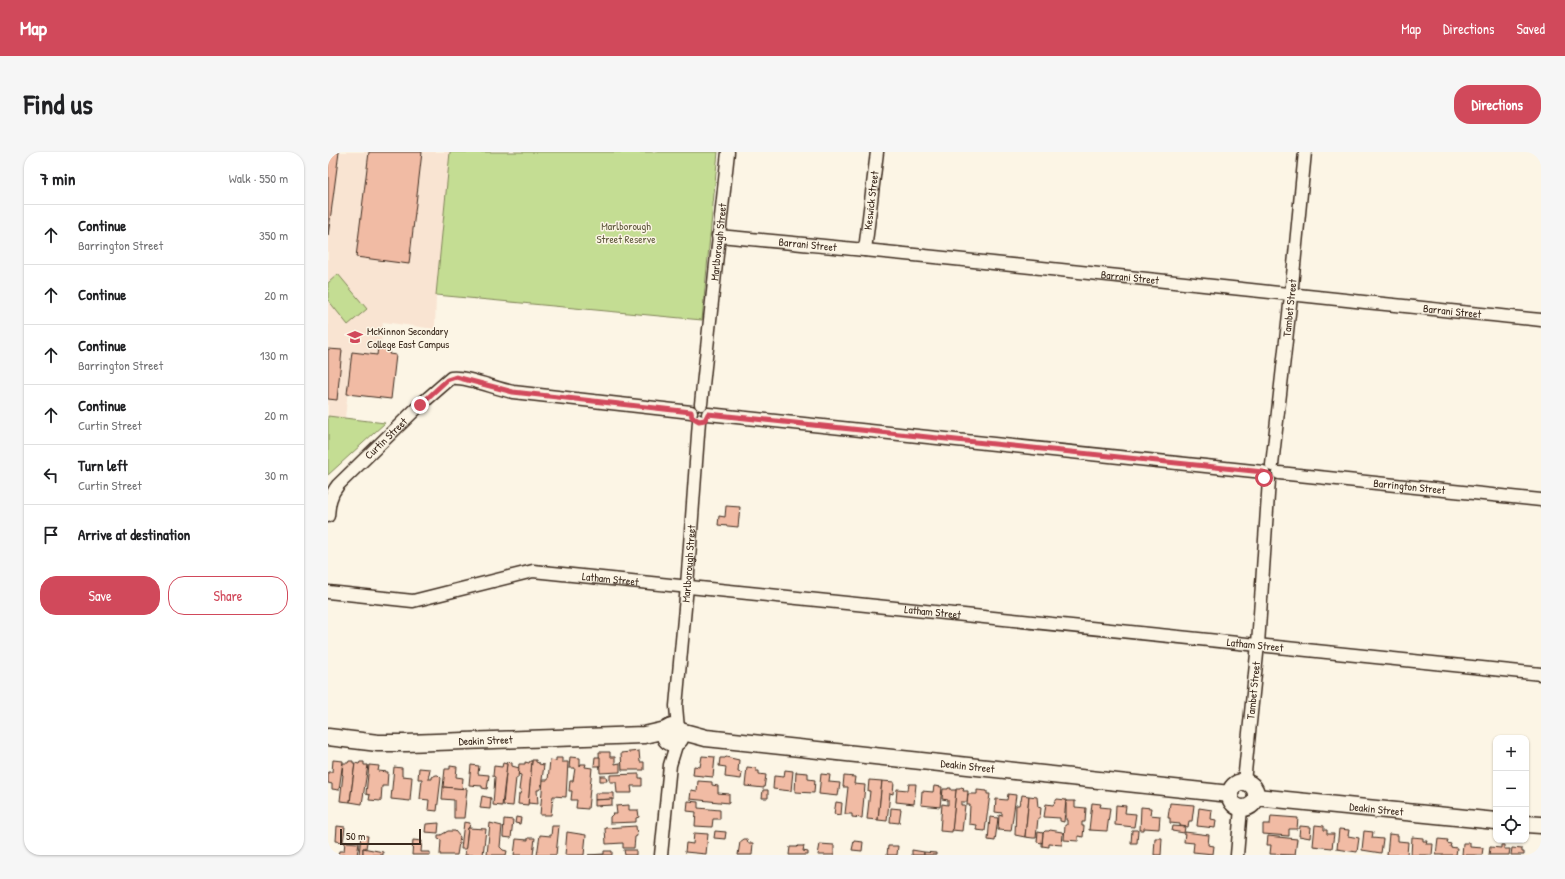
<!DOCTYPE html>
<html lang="en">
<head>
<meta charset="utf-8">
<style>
  :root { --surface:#fff; --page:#f6f6f6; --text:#202124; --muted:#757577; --line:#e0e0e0; --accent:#d1495b }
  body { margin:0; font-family:"Patrick Hand",sans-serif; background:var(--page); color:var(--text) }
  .controls { position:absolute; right:12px; bottom:12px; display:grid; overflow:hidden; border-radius:8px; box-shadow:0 1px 3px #0004 }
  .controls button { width:36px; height:36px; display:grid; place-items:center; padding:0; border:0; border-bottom:1px solid var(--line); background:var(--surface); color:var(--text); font:20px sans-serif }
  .scale { position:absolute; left:12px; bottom:10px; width:81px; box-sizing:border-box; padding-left:4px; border:2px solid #3b2a1e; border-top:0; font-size:11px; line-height:14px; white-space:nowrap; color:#3b2a1e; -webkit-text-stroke:3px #fcf5e5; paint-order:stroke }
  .stop { position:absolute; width:12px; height:12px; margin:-9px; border:3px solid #d1495b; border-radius:50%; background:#fff }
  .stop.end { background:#d1495b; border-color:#fff; box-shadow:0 1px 4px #0008 }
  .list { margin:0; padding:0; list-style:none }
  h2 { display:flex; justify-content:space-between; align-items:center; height:52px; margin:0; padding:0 16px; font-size:17px }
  h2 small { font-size:13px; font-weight:400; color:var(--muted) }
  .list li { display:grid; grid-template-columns:26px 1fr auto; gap:12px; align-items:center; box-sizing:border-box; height:60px; padding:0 16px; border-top:1px solid var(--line) }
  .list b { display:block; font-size:15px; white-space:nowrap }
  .list p { margin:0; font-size:13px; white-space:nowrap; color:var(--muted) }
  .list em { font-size:13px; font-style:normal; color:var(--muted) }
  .actions { display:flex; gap:8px; padding:12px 16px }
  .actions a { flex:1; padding:9px 0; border:1px solid var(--accent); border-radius:16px; text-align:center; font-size:14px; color:var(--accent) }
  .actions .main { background:var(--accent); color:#fff }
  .icon { flex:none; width:22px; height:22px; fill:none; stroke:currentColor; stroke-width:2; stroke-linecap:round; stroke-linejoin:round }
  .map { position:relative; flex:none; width:1213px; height:703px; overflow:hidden; border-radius:16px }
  header { display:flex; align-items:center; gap:24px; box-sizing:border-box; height:56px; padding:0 20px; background:var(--accent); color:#fff }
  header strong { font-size:19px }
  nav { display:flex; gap:22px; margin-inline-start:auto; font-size:14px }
  .intro { display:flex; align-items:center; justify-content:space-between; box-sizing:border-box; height:96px; padding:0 24px }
  h1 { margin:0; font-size:28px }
  .button { padding:10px 18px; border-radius:16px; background:var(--accent); color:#fff; font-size:14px; font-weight:700 }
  main { display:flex; gap:24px; padding:0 24px }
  aside { flex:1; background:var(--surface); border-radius:16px; box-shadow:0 1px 3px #0004 }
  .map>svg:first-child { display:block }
  .built { fill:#f9e4d2 }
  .green { fill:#c4dd93; stroke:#808458 }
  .building { fill:#f1bba4; stroke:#3b2a1e }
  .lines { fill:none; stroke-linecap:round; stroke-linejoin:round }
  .street-casing { stroke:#3b2a1e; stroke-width:15 }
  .secondary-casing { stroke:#3b2a1e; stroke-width:19 }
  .street { stroke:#fcf5e5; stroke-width:12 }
  .secondary { stroke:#fcf5e5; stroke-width:16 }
  .route { stroke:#d1495b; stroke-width:5 }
  .labels { text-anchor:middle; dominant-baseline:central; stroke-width:3; stroke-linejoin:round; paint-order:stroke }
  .street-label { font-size:11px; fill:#3b2a1e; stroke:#fcf5e5 }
  .park-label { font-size:11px; fill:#5d573b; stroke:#fcf5e5 }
  .poi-label { font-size:11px; fill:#3b2a1e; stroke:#fcf5e5; text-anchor:start }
</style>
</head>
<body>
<header>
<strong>Map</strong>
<nav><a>Map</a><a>Directions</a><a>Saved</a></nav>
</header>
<div class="intro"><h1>Find us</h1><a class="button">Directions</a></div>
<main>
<aside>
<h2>7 min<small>Walk · 550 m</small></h2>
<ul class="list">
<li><svg class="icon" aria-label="ahead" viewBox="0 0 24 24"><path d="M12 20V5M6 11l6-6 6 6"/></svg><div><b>Continue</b><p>Barrington Street</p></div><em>350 m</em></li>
<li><svg class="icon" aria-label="ahead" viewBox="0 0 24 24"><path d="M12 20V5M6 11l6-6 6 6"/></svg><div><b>Continue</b></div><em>20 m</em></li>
<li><svg class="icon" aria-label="ahead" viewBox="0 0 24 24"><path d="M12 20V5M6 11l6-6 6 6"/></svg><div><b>Continue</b><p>Barrington Street</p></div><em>130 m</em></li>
<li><svg class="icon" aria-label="ahead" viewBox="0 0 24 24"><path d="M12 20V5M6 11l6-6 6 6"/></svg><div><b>Continue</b><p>Curtin Street</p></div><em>20 m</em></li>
<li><svg class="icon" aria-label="left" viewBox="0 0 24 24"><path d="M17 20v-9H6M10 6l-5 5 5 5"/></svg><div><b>Turn left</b><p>Curtin Street</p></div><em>30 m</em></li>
<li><svg class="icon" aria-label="arrive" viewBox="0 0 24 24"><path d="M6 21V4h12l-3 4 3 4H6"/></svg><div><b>Arrive at destination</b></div></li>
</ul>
<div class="actions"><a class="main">Save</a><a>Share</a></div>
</aside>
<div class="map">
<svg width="1213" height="703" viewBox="0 0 1213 703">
  <rect width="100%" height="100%" fill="#fcf5e5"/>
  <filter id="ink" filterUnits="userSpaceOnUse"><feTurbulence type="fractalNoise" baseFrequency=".025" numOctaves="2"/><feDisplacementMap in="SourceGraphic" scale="8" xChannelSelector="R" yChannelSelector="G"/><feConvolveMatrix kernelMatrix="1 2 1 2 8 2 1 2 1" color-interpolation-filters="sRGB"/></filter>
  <g filter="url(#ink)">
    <polygon class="built" points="0,0 122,0 108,143 107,177 55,170 53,195 50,195 49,203 24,200 17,266 0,264"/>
    <g class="green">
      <polygon points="122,0 390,0 374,168 108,143"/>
      <polygon points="10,122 39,157 20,173 0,148 0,131"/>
      <polygon points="0,264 57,271 0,323"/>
    </g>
    <g class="building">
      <polygon points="0,0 11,0 0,84"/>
      <polygon points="41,0 94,0 81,112 28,105"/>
      <polygon points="50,195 62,196 61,202 68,203 63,247 19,242 24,200 49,203"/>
      <polygon points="0,197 14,198 9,248 0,247"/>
      <polygon points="398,354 412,355 410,375 390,373 391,364 397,365"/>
      <polygon points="311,599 312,610 316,610 316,618 294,618 293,601"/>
      <polygon points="271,600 282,600 282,605 287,605 287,612 292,611 292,620 272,621"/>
      <polygon points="374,604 387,605 385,625 365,623 366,614 372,615"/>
      <polygon points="242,605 252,606 252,614 253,612 258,612 257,615 264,616 260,657 248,656 249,648 243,648 244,639 241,639 242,629 245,629 247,616 241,616"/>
      <polygon points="267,605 272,605 272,614 266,614"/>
      <polygon points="398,605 411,608 410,620 414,621 413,627 397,625 398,615 391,614 392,606 397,606"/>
      <polygon points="228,606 234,606 234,610 240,610 238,645 225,644 223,663 212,663 215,628 220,628 222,608 228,609"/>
      <polygon points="5,608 15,609 11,638 4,637 4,632 0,631 0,620 4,620"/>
      <polygon points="204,608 208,608 208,610 211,611 211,612 216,613 213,635 211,638 209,638 210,652 200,651"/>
      <polygon points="21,609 25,609 25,611 27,611 22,650 12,649 15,623 14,622 15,611 20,611"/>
      <polygon points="202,609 204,609 200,653 190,652 191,642 192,642 193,638 191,638 193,623 190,622 191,612 197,612 197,610 201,611"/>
      <polygon points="32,610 36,610 36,613 40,613 34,652 22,650 27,611 31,612"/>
      <polygon points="179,610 184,611 184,614 191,616 190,626 188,626 185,654 175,653"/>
      <polygon points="175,611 179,612 174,654 165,653 167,625 165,624 166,614 174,615"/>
      <polygon points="41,613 51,614 50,619 60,620 59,634 54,634 53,649 41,648 42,643 38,642"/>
      <polygon points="143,613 151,614 150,622 161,623 159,637 154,636 154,634 141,633"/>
      <polygon points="122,614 129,615 128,625 135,626 134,637 115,635 117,617 122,617"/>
      <polygon points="66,615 74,616 74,624 84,625 82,649 63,647"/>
      <polygon points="419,615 428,616 428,619 431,619 431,622 438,623 436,636 417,634"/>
      <polygon points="91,616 102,617 100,627 104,627 104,625 108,623 110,623 113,626 109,659 100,658 101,648 92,647 94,627 90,627"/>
      <polygon points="457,618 465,619 463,639 445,637 446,624 456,625"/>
      <polygon points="468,620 480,621 480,627 487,628 486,641 467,640"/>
      <polygon points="311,622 311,626 314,626 314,634 303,634 304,641 289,641 288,630 282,630 282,623"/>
      <polygon points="493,622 502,623 501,630 512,631 510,644 491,642"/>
      <polygon points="272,624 278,624 279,629 272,629"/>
      <polygon points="516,624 527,625 526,632 537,633 534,666 524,665 524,662 517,662 520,635 515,635"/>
      <polygon points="541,628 554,629 550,668 539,667 542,639 540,639"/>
      <polygon points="370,629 384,630 384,633 390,634 390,641 401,642 401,651 362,647 363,638 369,639"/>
      <polygon points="554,629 566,630 565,642 562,641 559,669 550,668"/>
      <polygon points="581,632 588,632 586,652 568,650 569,637 580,638"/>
      <polygon points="606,634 614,635 612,655 593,653 594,639 605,640"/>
      <polygon points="115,635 139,637 136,666 126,666 126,648 114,647"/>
      <polygon points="633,635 636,636 635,639 640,639 639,650 633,650 633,653 637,653 634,679 624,678 628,637 632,637"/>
      <polygon points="620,636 623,636 623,638 628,638 624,680 612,679 614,652 620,653 620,648 614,647 615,637 620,637"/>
      <polygon points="435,638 440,638 440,646 434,646"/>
      <polygon points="649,638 659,639 659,642 662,642 657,679 648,678 649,673 641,672 642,653 639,653 640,642 649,642"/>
      <polygon points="267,641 286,641 286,647 267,648"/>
      <polygon points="680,642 688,643 683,679 670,678 671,663 674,664 674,661 667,660 668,647 679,648"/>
      <polygon points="694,643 701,644 697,685 687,683 688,653 691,653 692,649 693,649"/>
      <polygon points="154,644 163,646 162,657 152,656"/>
      <polygon points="701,644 709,645 710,655 713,656 712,666 710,666 708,686 705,686 697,685"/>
      <polygon points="284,647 284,653 267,654 267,648"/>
      <polygon points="729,647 738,648 736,670 732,669 732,666 716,665 718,652 725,653"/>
      <polygon points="360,649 370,650 370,656 392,658 392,667 385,667 384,675 367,674 368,660 359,659"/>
      <polygon points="738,649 747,649 747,655 758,656 757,670 754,670 754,674 756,674 755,685 750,684 750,689 736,688 737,673 739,673 739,668 738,668"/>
      <polygon points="508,650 514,651 513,663 506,662"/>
      <polygon points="764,651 773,652 772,655 782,656 779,679 761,678"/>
      <polygon points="842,651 866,653 864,669 861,669 860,675 852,674 852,672 842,671 842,666 840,666"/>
      <polygon points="301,653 301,658 310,658 311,665 308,666 308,670 282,671 282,665 285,662 289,662 288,654"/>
      <polygon points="788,653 798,654 797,661 808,662 806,675 787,673"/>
      <polygon points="813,655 823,656 822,663 832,664 831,677 816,676 816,678 812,678"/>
      <polygon points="563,656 573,657 571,671 562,670"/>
      <polygon points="871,656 884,658 883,667 888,668 887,676 869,674"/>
      <polygon points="943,664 970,666 969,677 961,677 961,684 935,682 935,672 942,672"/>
      <polygon points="188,665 193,666 192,672 187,671"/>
      <polygon points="662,665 670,666 667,689 660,688"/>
      <polygon points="176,667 185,668 183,686 175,685"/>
      <polygon points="136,670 142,671 141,676 140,676 138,697 133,697"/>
      <polygon points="111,671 110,681 97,680 98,672"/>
      <polygon points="162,671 174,674 172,695 175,698 179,699 178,703 159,703"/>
      <polygon points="987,673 996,674 996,678 999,678 999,682 1006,682 1004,696 985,694"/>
      <polygon points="9,674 17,675 15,690 8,689"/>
      <polygon points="224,674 231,674 228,703 209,703 212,683 223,684"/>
      <polygon points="308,674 309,684 307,685 306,696 295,696 295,691 278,692 277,676"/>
      <polygon points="845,674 857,675 856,681 844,679"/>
      <polygon points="972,674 983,675 982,686 971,684"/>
      <polygon points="140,676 158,677 155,703 137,703"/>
      <polygon points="1011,677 1021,678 1020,684 1031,686 1029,700 1009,697"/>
      <polygon points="722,678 734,680 735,682 734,693 721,692 721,695 714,694 715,681 717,679 721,679"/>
      <polygon points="804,678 810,678 809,691 803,691"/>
      <polygon points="120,679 127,679 132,685 129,703 112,703 113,688 110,687 110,683 113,683"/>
      <polygon points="387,679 398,680 397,687 386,686"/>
      <polygon points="1036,679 1045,680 1044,686 1055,687 1053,701 1034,698"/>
      <polygon points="239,680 258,683 256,703 237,703"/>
      <polygon points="710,680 715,681 714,691 709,690"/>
      <polygon points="857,680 881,683 880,693 886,694 885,702 865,700 866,691 856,690"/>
      <polygon points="366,681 380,682 378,702 357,700 358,691 365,692"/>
      <polygon points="1061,682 1070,683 1070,689 1080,690 1079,703 1059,703"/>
      <polygon points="33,683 40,684 38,696 35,696 35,703 31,703"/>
      <polygon points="940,684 969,687 967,703 942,702 943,693 939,693"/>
      <polygon points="1084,685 1095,686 1095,689 1099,689 1098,692 1105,692 1104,703 1083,703"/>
      <polygon points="200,686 207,686 205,703 186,703 188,687 200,688"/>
      <polygon points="827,686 834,686 833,703 826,703"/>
      <polygon points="416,687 419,687 420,691 425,691 424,703 410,703 412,690"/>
      <polygon points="1110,687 1120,688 1119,691 1123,692 1122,695 1129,696 1128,703 1108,703"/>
      <polygon points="85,688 94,689 93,700 102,700 102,703 84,703"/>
      <polygon points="526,689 535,690 534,699 524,698"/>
      <polygon points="17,690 31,691 29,703 10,703 11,699 16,699"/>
      <polygon points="1135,691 1142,691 1142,695 1155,696 1154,703 1134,703"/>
      <polygon points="492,692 506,693 506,703 490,703"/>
      <polygon points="1173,693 1176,693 1176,697 1182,697 1181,703 1161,703 1162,695 1173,696"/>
      <polygon points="470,694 476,694 475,699 480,700 480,703 461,703 462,695 469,695"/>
      <polygon points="560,694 570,694 569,703 559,703"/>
      <polygon points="35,696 55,700 55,703 35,703"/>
      <polygon points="1184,696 1194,697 1194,700 1196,700 1196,703 1183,703"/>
      <polygon points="296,698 308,698 308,703 297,703"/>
      <polygon points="584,698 596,700 596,703 584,703"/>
      <polygon points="276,699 284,699 284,703 260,703 276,702"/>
      <polygon points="596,700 608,701 608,703 596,703"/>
    </g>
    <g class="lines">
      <defs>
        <g id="street">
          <path id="s1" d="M 390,84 C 665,109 939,141 1213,168"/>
          <path id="s2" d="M 537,98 L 549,0"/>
          <path id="s3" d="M 373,252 L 400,0"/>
          <polyline points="380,262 935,320"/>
          <path id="s4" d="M 944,313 L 963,144 L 977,0"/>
          <path id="s5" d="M 951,321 L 1213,348"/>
          <path id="s6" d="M 0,364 C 1,352 2,343 10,333 L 92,253 L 123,226 C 139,224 168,237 185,240 L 363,260"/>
          <path id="s7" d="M 0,440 L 85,449 L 205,419 L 1213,522"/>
          <path id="s8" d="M 350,577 L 348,554 L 359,434 L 371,269"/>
          <path id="s9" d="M 916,630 L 930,492 L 941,328"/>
          <polyline points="333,703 342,613 349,590"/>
          <polyline points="909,703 913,656"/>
        </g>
        <g id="secondary">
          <circle cx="345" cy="583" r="8"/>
          <path id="s10" d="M 352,579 L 378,586 L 902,642"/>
          <path id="s11" d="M 0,585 L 50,591 L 79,591 L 316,583 L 338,578"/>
          <circle cx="915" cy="643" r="13"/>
          <path id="s12" d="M 928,645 L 1168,669"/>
          <polyline points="1198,672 1213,673"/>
        </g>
      </defs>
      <use href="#street" class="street-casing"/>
      <use href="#secondary" class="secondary-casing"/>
      <use href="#street" class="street"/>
      <use href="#secondary" class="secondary"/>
    </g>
  </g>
  <g class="lines" filter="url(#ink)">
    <polyline class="route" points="92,253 119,228 128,225 185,240 363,260 364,265 371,269 377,268 380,262 935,320 936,326"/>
  </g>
  <defs>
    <symbol id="school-bare" viewBox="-9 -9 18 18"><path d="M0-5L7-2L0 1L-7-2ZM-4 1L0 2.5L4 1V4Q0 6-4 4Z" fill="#d1495b" stroke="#fcf5e5" stroke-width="2.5" paint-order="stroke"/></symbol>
  </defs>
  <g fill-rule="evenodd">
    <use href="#school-bare" x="16" y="174" width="22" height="22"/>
  </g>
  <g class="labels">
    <g class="street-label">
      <text stroke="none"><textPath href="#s2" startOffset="50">Keswick Street</textPath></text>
      <text stroke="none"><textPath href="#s3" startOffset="163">Marlborough Street</textPath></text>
      <text stroke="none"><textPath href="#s1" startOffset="90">Barrani Street</textPath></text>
      <text stroke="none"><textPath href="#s1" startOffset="414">Barrani Street</textPath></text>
      <text stroke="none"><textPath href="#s4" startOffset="158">Tambet Street</textPath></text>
      <text stroke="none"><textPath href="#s1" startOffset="738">Barrani Street</textPath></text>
      <text stroke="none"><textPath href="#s6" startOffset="100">Curtin Street</textPath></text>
      <text stroke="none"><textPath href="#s5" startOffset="131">Barrington Street</textPath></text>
      <text stroke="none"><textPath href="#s8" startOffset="166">Marlborough Street</textPath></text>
      <text stroke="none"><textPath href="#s7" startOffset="287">Latham Street</textPath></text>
      <text stroke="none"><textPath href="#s7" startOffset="611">Latham Street</textPath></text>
      <text stroke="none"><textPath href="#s7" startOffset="935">Latham Street</textPath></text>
      <text stroke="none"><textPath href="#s9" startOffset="92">Tambet Street</textPath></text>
      <text stroke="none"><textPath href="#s11" startOffset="158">Deakin Street</textPath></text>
      <text stroke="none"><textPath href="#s10" startOffset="290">Deakin Street</textPath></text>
      <text stroke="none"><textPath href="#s12" startOffset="121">Deakin Street</textPath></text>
    </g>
    <g class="park-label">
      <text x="298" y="74">Marlborough<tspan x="298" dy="13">Street Reserve</tspan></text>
    </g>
    <g class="poi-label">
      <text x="39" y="179">McKinnon Secondary<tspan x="39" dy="13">College East Campus</tspan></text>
    </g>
  </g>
</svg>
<div class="controls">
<button>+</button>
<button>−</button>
<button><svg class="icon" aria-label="locate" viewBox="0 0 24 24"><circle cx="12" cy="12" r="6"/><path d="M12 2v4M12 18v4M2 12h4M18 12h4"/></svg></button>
</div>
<div class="scale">50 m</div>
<div class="stop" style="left:936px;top:326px"></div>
<div class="stop end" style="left:92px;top:253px"></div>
</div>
</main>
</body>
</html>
